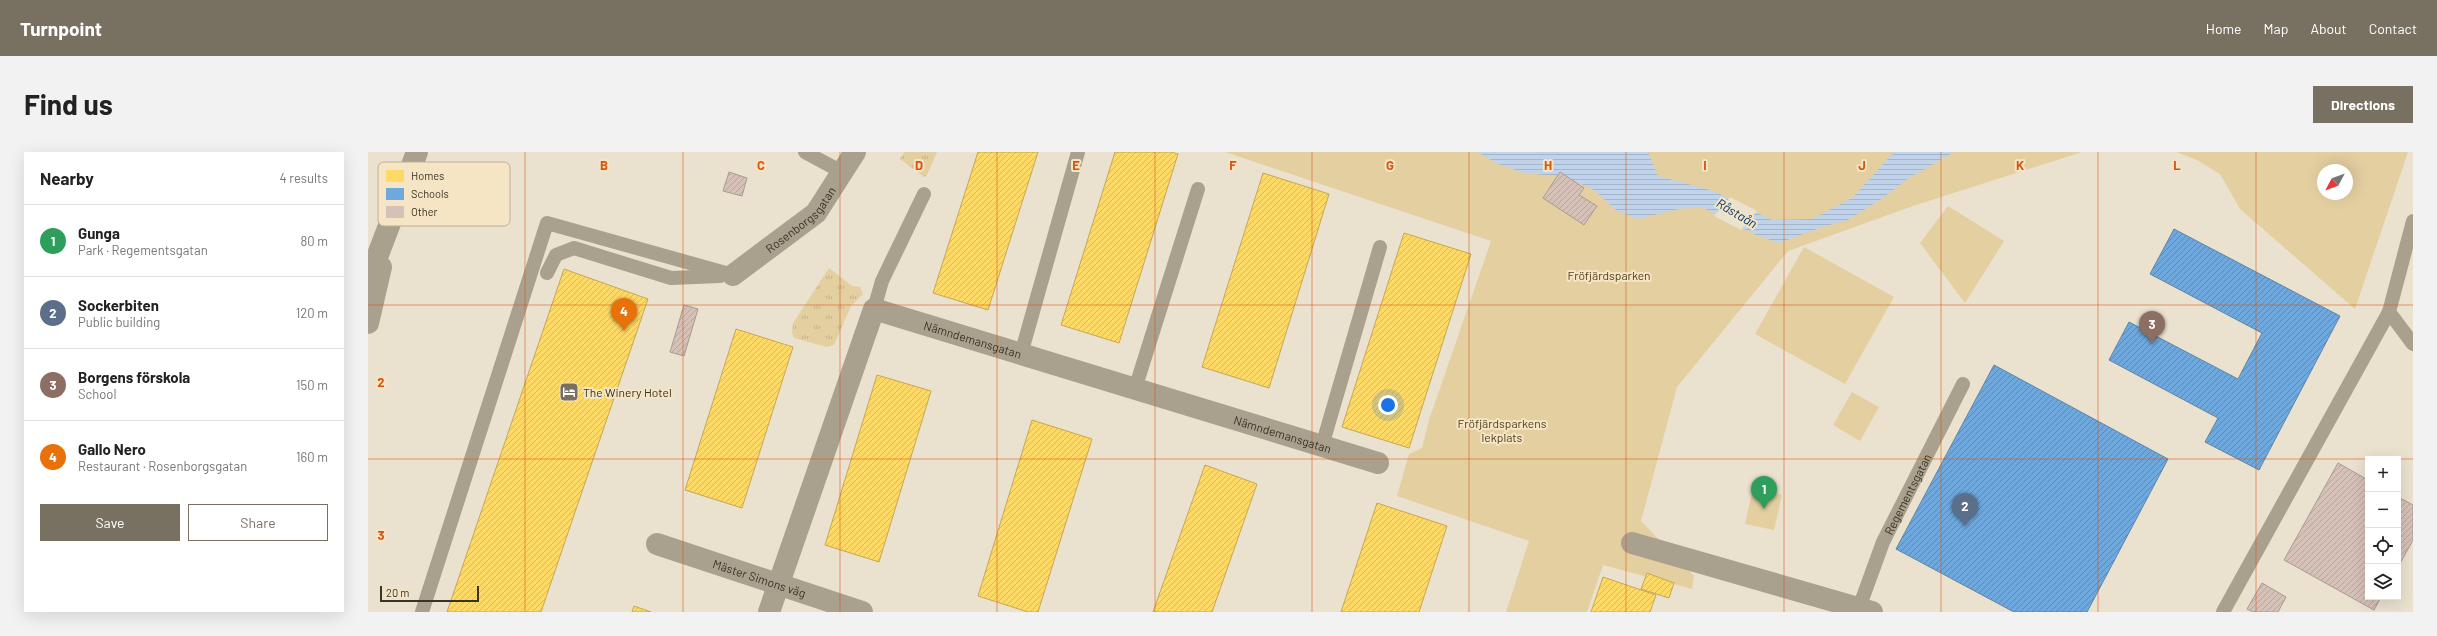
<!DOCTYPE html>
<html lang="en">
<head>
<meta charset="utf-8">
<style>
  :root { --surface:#fff; --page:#f2f2f2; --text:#222; --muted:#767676; --line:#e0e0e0; --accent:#787162 }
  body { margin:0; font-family:Barlow,sans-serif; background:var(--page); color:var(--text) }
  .controls { position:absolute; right:12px; bottom:12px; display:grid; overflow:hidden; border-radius:0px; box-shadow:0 4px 16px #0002 }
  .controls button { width:36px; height:36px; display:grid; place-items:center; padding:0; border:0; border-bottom:1px solid var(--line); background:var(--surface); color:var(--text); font:20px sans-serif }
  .compass { position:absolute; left:1949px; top:12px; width:36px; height:36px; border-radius:50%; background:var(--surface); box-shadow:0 4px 16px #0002; rotate:229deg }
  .scale { position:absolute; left:12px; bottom:10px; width:99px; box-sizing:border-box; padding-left:4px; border:2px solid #3a3427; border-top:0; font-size:11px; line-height:14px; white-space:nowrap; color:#3a3427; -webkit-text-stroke:3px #f5e5c4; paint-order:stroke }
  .you { position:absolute; left:1020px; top:253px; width:14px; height:14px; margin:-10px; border:3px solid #fff; border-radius:50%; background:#1a73e8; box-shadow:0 0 0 6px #1a73e833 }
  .badge { display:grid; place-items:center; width:26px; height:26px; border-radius:50%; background:var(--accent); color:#fff; font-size:13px; font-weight:700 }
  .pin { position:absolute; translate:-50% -33px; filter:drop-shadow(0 1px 2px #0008) }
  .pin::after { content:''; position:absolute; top:21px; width:14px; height:12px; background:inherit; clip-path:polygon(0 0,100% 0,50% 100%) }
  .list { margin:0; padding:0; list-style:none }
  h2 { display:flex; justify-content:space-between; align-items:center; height:52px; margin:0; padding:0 16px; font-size:17px }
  h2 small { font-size:13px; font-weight:400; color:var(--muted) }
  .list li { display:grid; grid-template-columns:26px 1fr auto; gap:12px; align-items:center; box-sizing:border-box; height:72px; padding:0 16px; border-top:1px solid var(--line) }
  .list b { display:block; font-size:15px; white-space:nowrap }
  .list p { margin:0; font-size:13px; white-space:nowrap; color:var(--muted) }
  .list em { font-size:13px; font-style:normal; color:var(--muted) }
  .actions { display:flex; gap:8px; padding:12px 16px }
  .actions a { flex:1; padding:9px 0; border:1px solid var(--accent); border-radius:0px; text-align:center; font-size:14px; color:var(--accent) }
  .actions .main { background:var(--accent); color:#fff }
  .icon { flex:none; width:22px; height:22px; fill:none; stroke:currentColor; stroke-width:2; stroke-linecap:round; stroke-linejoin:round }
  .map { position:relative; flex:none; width:2045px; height:460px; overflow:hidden; border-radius:0px }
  header { display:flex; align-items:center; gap:24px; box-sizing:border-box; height:56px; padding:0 20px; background:var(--accent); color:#fff }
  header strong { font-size:19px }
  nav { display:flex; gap:22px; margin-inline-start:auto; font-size:14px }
  .intro { display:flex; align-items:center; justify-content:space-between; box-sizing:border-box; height:96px; padding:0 24px }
  h1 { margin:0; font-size:28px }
  .button { padding:10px 18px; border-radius:0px; background:var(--accent); color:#fff; font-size:14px; font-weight:700 }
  main { display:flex; gap:24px; padding:0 24px }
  aside { flex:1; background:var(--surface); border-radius:0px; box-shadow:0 4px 16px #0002 }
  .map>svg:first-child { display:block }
  .grass { fill:url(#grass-tufts) }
  .park { fill:#e4cfa1; fill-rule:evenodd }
  .water { fill:url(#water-rules) }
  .pier { fill:#eae1cf }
  .homes { fill:url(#homes-hatch); stroke:#c4a853 }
  .schools { fill:url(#schools-hatch); stroke:#5f85a6 }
  .building { fill:url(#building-hatch); stroke:#a69b93 }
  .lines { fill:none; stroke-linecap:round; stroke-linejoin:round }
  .lane { stroke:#a9a18e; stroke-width:14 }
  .street { stroke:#a9a18e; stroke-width:22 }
  .highway { stroke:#a9a08e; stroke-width:22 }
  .grid { fill:none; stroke:#d7550f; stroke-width:1; stroke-opacity:0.55 }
  .labels { text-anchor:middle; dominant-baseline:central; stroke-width:4; stroke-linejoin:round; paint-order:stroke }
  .street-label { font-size:12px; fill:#3a3427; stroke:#f5e5c4 }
  .park-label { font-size:12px; fill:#50401d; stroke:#f5e5c4 }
  .poi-label { font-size:12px; fill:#3a3427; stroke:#f5e5c4; text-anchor:start }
  .water-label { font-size:13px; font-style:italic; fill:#043c75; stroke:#f5e5c4 }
  .key { fill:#f5e5c4; stroke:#bdb095; stroke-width:1 }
  .key-label { font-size:11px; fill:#3a3427 }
  .grid-label { font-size:13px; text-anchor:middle; font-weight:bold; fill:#d7550f; stroke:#f5e5c4; stroke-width:4; stroke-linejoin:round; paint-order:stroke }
</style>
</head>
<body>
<header>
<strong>Turnpoint</strong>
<nav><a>Home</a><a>Map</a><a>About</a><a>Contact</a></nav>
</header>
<div class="intro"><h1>Find us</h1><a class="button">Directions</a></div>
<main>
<aside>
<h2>Nearby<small>4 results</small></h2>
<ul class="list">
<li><span class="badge" style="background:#2e9e5b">1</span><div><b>Gunga</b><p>Park · Regementsgatan</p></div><em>80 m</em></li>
<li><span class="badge" style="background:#5c6f8a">2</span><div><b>Sockerbiten</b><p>Public building</p></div><em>120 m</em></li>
<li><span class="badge" style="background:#8d6e63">3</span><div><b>Borgens förskola</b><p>School</p></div><em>150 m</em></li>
<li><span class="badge" style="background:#e8710a">4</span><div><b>Gallo Nero</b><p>Restaurant · Rosenborgsgatan</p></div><em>160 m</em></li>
</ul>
<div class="actions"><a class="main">Save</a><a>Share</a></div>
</aside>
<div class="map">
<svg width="2045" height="460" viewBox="0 0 2045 460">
  <defs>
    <pattern id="grass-tufts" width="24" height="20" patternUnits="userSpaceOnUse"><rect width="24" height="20" fill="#e4cfa1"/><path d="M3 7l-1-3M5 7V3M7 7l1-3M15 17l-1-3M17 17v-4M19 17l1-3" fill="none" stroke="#c4b28b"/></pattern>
    <pattern id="water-rules" width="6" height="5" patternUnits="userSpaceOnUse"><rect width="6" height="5" fill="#c0d3ea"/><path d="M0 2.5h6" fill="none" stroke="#a6b6c9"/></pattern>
    <pattern id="homes-hatch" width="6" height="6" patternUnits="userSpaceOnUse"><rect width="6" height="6" fill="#ffd966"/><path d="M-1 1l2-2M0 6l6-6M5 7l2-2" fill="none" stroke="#dbbb58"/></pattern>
    <pattern id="schools-hatch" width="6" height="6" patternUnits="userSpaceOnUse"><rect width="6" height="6" fill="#6fa8dc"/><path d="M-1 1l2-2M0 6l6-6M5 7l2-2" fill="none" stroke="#5c8ab2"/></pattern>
    <pattern id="building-hatch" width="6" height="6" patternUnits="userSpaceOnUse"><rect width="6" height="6" fill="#d6c1b9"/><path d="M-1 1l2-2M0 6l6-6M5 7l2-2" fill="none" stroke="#b8a69f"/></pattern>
  </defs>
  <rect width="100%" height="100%" fill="#eae1cf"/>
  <g class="grass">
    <polygon points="536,0 569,0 559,23 556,25 532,7"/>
    <polygon points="461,116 484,134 492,135 495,142 483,154 466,193 459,195 426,186 424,181 425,171"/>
  </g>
  <g class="park">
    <polygon points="857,0 1714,0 1545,54 1420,99 1309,235 1273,369 1326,424 1324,437 1235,413 1219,460 1138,460 1161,389 1029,344 1041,302 1054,296 1061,268 1123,89"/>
    <path d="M 1808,0 L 2040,0 L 1987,157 L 1872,57 L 1852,22 L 1829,8 ZM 1955,18 L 1979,18 L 1979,42 L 1955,42 Z"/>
    <polygon points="1580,54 1636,89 1597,151 1552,91"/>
    <polygon points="1436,95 1526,145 1477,232 1387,182"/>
    <polygon points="1484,240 1511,255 1492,289 1465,273"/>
    <polygon points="1385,336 1414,343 1406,378 1377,372"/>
  </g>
  <polygon class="water" points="1110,0 1280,0 1290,24 1346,39 1404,68 1444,67 1484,46 1526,0 1586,0 1541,26 1512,48 1480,68 1454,75 1411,91 1388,83 1334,55 1310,57 1270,67 1249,59 1226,38 1198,25 1156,21 1128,11"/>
  <polygon class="pier" points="1362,45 1389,59 1373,78 1346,64"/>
  <g class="homes">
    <polygon points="610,0 670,0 620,158 565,141"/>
    <polygon points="747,0 803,0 810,2 751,191 693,173"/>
    <polygon points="895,21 961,42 901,236 834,215"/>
    <polygon points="1036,81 1103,102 1041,296 974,275"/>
    <polygon points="196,117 280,147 206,363 173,460 79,460"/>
    <polygon points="368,177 425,195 374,356 317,338"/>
    <polygon points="509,223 563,239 511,410 457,393"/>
    <polygon points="664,268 724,287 670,460 660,460 610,444"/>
    <polygon points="837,313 889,332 844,460 785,460"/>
    <polygon points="1009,351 1079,374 1051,460 973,460"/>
    <polygon points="1279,421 1306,431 1301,446 1273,437"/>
    <polygon points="1235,425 1288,443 1282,460 1223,460"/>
    <polygon points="266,454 283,460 264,460"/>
  </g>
  <g class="schools">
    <polygon points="1806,77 1972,164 1891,318 1837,290 1850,266 1741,208 1761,170 1870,227 1894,181 1782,122"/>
    <polygon points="1626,213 1800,307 1719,460 1646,460 1528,397"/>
  </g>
  <g class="building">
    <polygon points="361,20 379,26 374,44 355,39"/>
    <polygon points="1192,20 1216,36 1211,43 1229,54 1216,73 1175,46"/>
    <polygon points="316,153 330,157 316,204 302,200"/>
    <polygon points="1970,311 2000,328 2000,445 2013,445 2006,458 1916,408"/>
    <polygon points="2030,345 2045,353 2045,388 2030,415"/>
    <polygon points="1894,431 1918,445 1910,460 1885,460 1879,457"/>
  </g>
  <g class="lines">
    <g class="lane">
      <polyline points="437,0 474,20"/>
      <polyline points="2045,69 2021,160 2045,192"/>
      <polyline points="179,121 188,103 206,96 303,126 352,124"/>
      <polyline points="506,157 514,129 556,42"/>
      <polyline points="653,202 710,0"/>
      <polyline points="767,237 830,37"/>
      <polyline points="954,294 1012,95"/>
      <path id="s1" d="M 1491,456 L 1515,390 L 1595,232"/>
      <polyline points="54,460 179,71 365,123"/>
      <polyline points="1855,460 2021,160"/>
    </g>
    <g class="street">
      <path id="s2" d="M 365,123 L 448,61 L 487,0"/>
      <polyline points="1264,391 1504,460"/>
      <path id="s3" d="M 289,392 L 494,460"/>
      <path id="s4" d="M 401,460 L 506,157 L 1010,311"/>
    </g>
    <g class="highway">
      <polyline points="0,129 49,0"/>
      <polyline points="0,171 13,115"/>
    </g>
  </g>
  <path class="grid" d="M 157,0 L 157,460M 315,0 L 315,460M 472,0 L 472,460M 629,0 L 629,460M 787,0 L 787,460M 944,0 L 944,460M 1101,0 L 1101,460M 1258,0 L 1258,460M 1416,0 L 1416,460M 1573,0 L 1573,460M 1730,0 L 1730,460M 1888,0 L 1888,460M 0,153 L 2045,153M 0,307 L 2045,307"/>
  <defs>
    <symbol id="hotel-square" viewBox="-11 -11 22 22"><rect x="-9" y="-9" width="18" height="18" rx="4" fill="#787162" stroke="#f5e5c4"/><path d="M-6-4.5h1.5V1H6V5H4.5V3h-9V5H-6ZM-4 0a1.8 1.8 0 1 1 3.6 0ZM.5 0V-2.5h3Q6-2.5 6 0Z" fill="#fff"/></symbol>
  </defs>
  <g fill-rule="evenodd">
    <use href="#hotel-square" x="190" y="229" width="22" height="22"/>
  </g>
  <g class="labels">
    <g class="street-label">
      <text stroke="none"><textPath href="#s2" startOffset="88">Rosenborgsgatan</textPath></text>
      <text stroke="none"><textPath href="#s4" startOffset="424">Nämndemansgatan</textPath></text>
      <text stroke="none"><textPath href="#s4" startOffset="748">Nämndemansgatan</textPath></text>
      <text stroke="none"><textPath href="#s1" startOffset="124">Regementsgatan</textPath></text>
      <text stroke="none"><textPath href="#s3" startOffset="108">Mäster Simons väg</textPath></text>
    </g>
    <g class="park-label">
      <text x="1241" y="123">Fröfjärdsparken</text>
      <text x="1134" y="271">Fröfjärdsparkens<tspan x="1134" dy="14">lekplats</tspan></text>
    </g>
    <g class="poi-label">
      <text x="215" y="240">The Winery Hotel</text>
    </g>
    <g class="water-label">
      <text transform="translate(1369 61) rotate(31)">Råstaån</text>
    </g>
  </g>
  <rect x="10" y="10" width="132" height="64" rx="6" class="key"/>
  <rect x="18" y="18" width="18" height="12" fill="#ffd966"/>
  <rect x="18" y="36" width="18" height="12" fill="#6fa8dc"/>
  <rect x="18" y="54" width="18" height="12" fill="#d6c1b9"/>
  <g class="key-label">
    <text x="43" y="28">Homes</text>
    <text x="43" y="46">Schools</text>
    <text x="43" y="64">Other</text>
  </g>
  <g class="grid-label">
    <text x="236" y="18">B</text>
    <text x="393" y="18">C</text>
    <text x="551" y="18">D</text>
    <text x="708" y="18">E</text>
    <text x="865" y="18">F</text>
    <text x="1022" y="18">G</text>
    <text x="1180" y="18">H</text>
    <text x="1337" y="18">I</text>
    <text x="1494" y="18">J</text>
    <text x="1652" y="18">K</text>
    <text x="1809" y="18">L</text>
    <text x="13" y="235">2</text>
    <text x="13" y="388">3</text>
  </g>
</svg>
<div class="controls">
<button>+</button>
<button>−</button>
<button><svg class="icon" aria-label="locate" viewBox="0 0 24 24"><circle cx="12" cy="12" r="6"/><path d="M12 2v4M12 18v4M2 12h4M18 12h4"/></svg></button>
<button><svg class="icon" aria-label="layers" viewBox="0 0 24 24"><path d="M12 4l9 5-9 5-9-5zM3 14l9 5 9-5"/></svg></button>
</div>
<svg class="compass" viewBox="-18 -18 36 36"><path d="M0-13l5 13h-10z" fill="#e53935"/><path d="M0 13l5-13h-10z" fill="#767676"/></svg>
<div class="scale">20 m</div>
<div class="you"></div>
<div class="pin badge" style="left:1396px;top:357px;background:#2e9e5b">1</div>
<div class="pin badge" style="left:1597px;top:374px;background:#5c6f8a">2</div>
<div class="pin badge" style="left:1784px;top:192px;background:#8d6e63">3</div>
<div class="pin badge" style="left:256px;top:179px;background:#e8710a">4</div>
</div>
</main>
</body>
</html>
